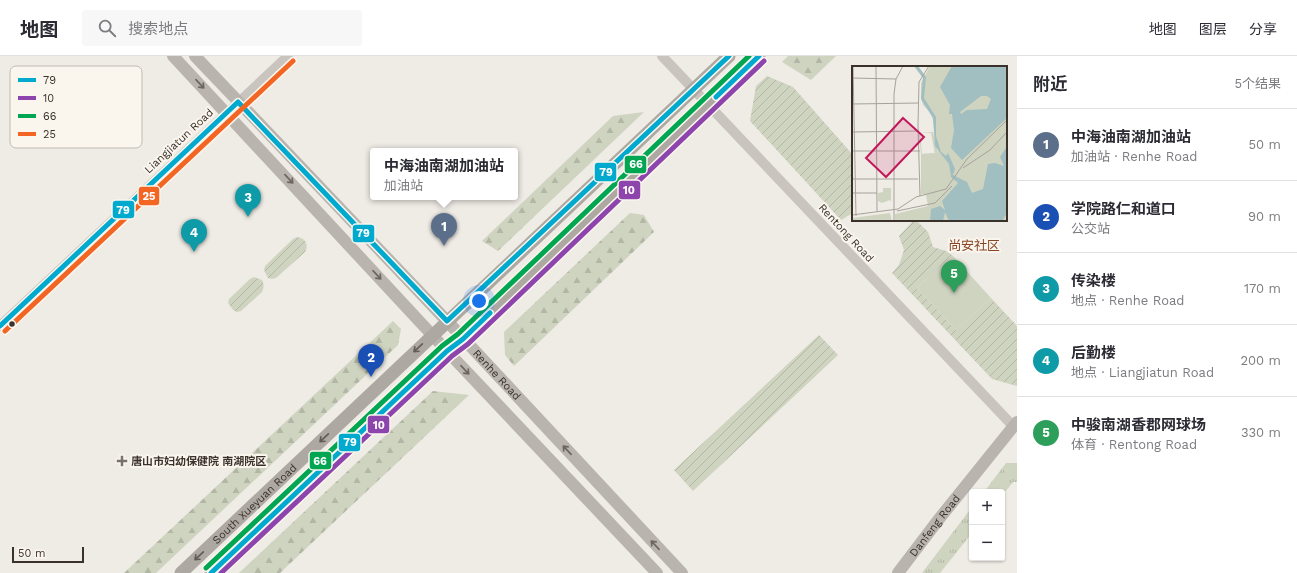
<!DOCTYPE html>
<html lang="zh">
<head>
<meta charset="utf-8">
<style>
  :root { --surface:#fff; --page:#f7f7f7; --text:#2b2b33; --muted:#7c7c81; --line:#e1e1e2; --accent:#b45309 }
  body { margin:0; font-family:"Work Sans","Noto Sans SC",sans-serif; background:var(--page); color:var(--text) }
  .controls { position:absolute; right:12px; bottom:12px; display:grid; overflow:hidden; border-radius:4px; box-shadow:0 1px 3px #0004 }
  .controls button { width:36px; height:36px; display:grid; place-items:center; padding:0; border:0; border-bottom:1px solid var(--line); background:var(--surface); color:var(--text); font:20px sans-serif }
  .scale { position:absolute; left:12px; bottom:10px; width:72px; box-sizing:border-box; padding-left:4px; border:2px solid #3a312b; border-top:0; font-size:11px; line-height:14px; white-space:nowrap; color:#3a312b; -webkit-text-stroke:3px #faf6ee; paint-order:stroke }
  .you { position:absolute; left:479px; top:245px; width:14px; height:14px; margin:-10px; border:3px solid #fff; border-radius:50%; background:#1a73e8; box-shadow:0 0 0 6px #1a73e833 }
  .badge { display:grid; place-items:center; width:26px; height:26px; border-radius:50%; background:var(--accent); color:#fff; font-size:13px; font-weight:700 }
  .pin { position:absolute; translate:-50% -33px; filter:drop-shadow(0 1px 2px #0008) }
  .pin::after { content:''; position:absolute; top:21px; width:14px; height:12px; background:inherit; clip-path:polygon(0 0,100% 0,50% 100%) }
  .popup { position:absolute; left:370px; top:92px; width:148px; height:52px; box-sizing:border-box; display:grid; place-content:center; border-radius:4px; background:var(--surface); filter:drop-shadow(0 1px 3px #0005); font-size:13px; white-space:nowrap; color:var(--muted) }
  .popup b { font-size:15px; color:var(--text) }
  .popup::after { content:''; position:absolute; left:50%; top:100%; margin-left:-8px; border:8px solid transparent; border-top-color:var(--surface) }
  .list { margin:0; padding:0; list-style:none }
  h2 { display:flex; justify-content:space-between; align-items:center; height:52px; margin:0; padding:0 16px; font-size:17px }
  h2 small { font-size:13px; font-weight:400; color:var(--muted) }
  .list li { display:grid; grid-template-columns:26px 1fr auto; gap:12px; align-items:center; box-sizing:border-box; height:72px; padding:0 16px; border-top:1px solid var(--line) }
  .list b { display:block; font-size:15px; white-space:nowrap }
  .list p { margin:0; font-size:13px; white-space:nowrap; color:var(--muted) }
  .list em { font-size:13px; font-style:normal; color:var(--muted) }
  .icon { flex:none; width:22px; height:22px; fill:none; stroke:currentColor; stroke-width:2; stroke-linecap:round; stroke-linejoin:round }
  .map { position:relative; flex:none; width:1017px; height:517px; overflow:hidden }
  header { display:flex; align-items:center; gap:24px; box-sizing:border-box; height:56px; padding:0 20px; background:var(--surface); border-bottom:1px solid var(--line) }
  header strong { font-size:19px }
  nav { display:flex; gap:22px; margin-inline-start:auto; font-size:14px }
  .search { width:280px; height:36px; background:var(--page); display:flex; align-items:center; gap:10px; box-sizing:border-box; padding:0 14px; border-radius:4px; color:var(--muted); font-size:15px }
  main { display:flex }
  aside { flex:1; background:var(--surface) }
  .map>svg:first-child { display:block }
  .grass { fill:url(#grass-tufts) }
  .forest { fill:url(#forest-firs) }
  .garden { fill:url(#garden-furrows) }
  .pitch { fill:#cfd4c0 }
  .lines { fill:none; stroke-linecap:round; stroke-linejoin:round }
  .tertiary { stroke:#c9c4be; stroke-width:10 }
  .secondary { stroke:#b9b4ae; stroke-width:12 }
  .primary { stroke:#aea8a3; stroke-width:13 }
  .bus-1-casing { stroke:#faf6ee; stroke-width:8 }
  .bus-2-casing { stroke:#faf6ee; stroke-width:8 }
  .bus-3-casing { stroke:#faf6ee; stroke-width:8 }
  .bus-4-casing { stroke:#faf6ee; stroke-width:8 }
  .bus-1 { stroke:#00a9ce; stroke-width:5 }
  .bus-2 { stroke:#8e44ad; stroke-width:5 }
  .bus-3 { stroke:#00a651; stroke-width:5 }
  .bus-4 { stroke:#f26522; stroke-width:5 }
  .oneway { stroke:#6d655f }
  .oneway2 { stroke:#635b55 }
  .bus-dot { fill:#3a312b; stroke:#faf6ee; stroke-width:1.5 }
  .poi-dot { fill:#79726c; stroke:#faf6ee; stroke-width:1.5 }
  .labels { text-anchor:middle; dominant-baseline:central; stroke-width:4; stroke-linejoin:round; paint-order:stroke }
  .street-label { font-size:11px; fill:#3a312b; stroke:#faf6ee }
  .poi-label { font-size:11px; font-weight:bold; fill:#3a312b; stroke:#faf6ee; text-anchor:start }
  .quarter-label { font-size:13px; fill:#884425; stroke:#faf6ee }
  .inset-road { fill:none; stroke:#a7a19b; stroke-width:1 }
  .view { fill:#c2185b; fill-opacity:0.15; stroke:#c2185b; stroke-width:2 }
  .inset-edge { fill:none; stroke:#3a312b; stroke-width:2 }
  .key { fill:#faf6ee; stroke:#c0bbb4; stroke-width:1 }
  .key-label { font-size:11px; fill:#3a312b }
  .line-badge { stroke:#faf6ee; stroke-width:1.5 }
  .badge-label { font-size:11px; text-anchor:middle; font-weight:bold; fill:#fff }
</style>
</head>
<body>
<header>
<strong>地图</strong>
<div class="search"><svg class="icon" aria-label="search" viewBox="0 0 24 24"><circle cx="10" cy="10" r="6"/><path d="M15 15l6 6"/></svg>搜索地点</div>
<nav><a>地图</a><a>图层</a><a>分享</a></nav>
</header>
<main>
<div class="map">
<svg width="1017" height="517" viewBox="0 0 1017 517">
  <defs>
    <pattern id="grass-tufts" width="24" height="20" patternUnits="userSpaceOnUse"><rect width="24" height="20" fill="#cfd4c0"/><path d="M3 7l-1-3M5 7V3M7 7l1-3M15 17l-1-3M17 17v-4M19 17l1-3" fill="none" stroke="#b2b6a5"/></pattern>
    <pattern id="forest-firs" width="22" height="20" patternUnits="userSpaceOnUse"><rect width="22" height="20" fill="#cfd4c0"/><path d="M5 1l3.5 6h-7zM16 11l3.5 6h-7z" fill="#b2b6a5"/></pattern>
    <pattern id="garden-furrows" width="10" height="10" patternUnits="userSpaceOnUse"><rect width="10" height="10" fill="#cfd4c0"/><path d="M-1 1l2-2M0 10L10 0M9 11l2-2" fill="none" stroke="#b2b6a5"/></pattern>
  </defs>
  <rect width="100%" height="100%" fill="#efebe5"/>
  <g class="grass">
    <polygon points="1006,407 1017,407 1017,426 1013,426 1002,440 1002,436 984,436"/>
    <polygon points="972,451 972,477 940,517 922,517"/>
  </g>
  <g class="forest">
    <polygon points="788,0 836,0 811,24 782,6"/>
    <polygon points="644,56 498,195 482,185 613,60"/>
    <polygon points="630,157 644,159 654,176 514,310 505,299 504,276"/>
    <polygon points="393,265 401,273 398,289 156,517 124,517"/>
    <polygon points="433,335 469,339 280,517 239,517"/>
  </g>
  <g class="garden">
    <polygon points="767,20 793,31 853,99 853,157 841,164 750,65 756,30"/>
    <polygon points="914,164 916,164 928,176 933,191 946,195 952,199 917,232 956,274 991,242 1017,270 1017,330 992,323 892,217 899,209 904,194 899,180"/>
    <path d="M 297,181 L 301,182 C 307,185 308,190 305,196 L 276,222 L 272,223 L 268,222 L 264,214 L 265,210 L 293,183 Z"/>
    <path d="M 254,221 L 262,224 C 264,228 264,231 262,236 L 241,255 L 237,256 L 233,254 L 228,247 L 229,243 L 250,223 Z"/>
    <polygon points="819,279 838,299 693,435 674,414"/>
  </g>
  <polygon class="pitch" points="952,199 991,242 956,274 917,232"/>
  <g class="lines">
    <g class="tertiary">
      <polyline points="662,0 1013,370"/>
      <polyline points="0,270 288,0"/>
    </g>
    <g class="secondary">
      <polyline points="173,0 447,295 657,517"/>
      <path id="s1" d="M 195,0 L 447,265 L 682,517"/>
      <path id="s2" d="M 898,517 L 939,463 L 1017,366"/>
    </g>
    <g class="primary">
      <path id="s3" d="M 181,517 L 729,0"/>
      <polyline points="211,517 447,295 463,283 759,0"/>
    </g>
    <defs>
      <g id="bus-1">
        <polyline points="716,41 759,0"/>
        <polyline points="0,270 238,46 447,265 729,0"/>
        <polyline points="211,517 447,295 463,283 490,257"/>
      </g>
      <polyline id="bus-2" points="221,517 452,300 468,288 764,5"/>
      <polyline id="bus-3" points="206,512 442,290 458,278 749,0"/>
      <polyline id="bus-4" points="5,275 293,5"/>
    </defs>
    <use href="#bus-1" class="bus-1-casing"/>
    <use href="#bus-2" class="bus-2-casing"/>
    <use href="#bus-3" class="bus-3-casing"/>
    <use href="#bus-4" class="bus-4-casing"/>
    <use href="#bus-1" class="bus-1"/>
    <use href="#bus-2" class="bus-2"/>
    <use href="#bus-3" class="bus-3"/>
    <use href="#bus-4" class="bus-4"/>
  </g>
  <defs><path id="oneway-shaft" d="M-6 0H5M1.5-3L5.5 0L1.5 3" fill="none" stroke-width="1.6" stroke-linecap="round" stroke-linejoin="round"/></defs>
  <g class="oneway">
    <use href="#oneway-shaft" transform="translate(200 28) rotate(47)"/>
    <use href="#oneway-shaft" transform="translate(289 123) rotate(47)"/>
    <use href="#oneway-shaft" transform="translate(377 219) rotate(47)"/>
    <use href="#oneway-shaft" transform="translate(465 314) rotate(47)"/>
    <use href="#oneway-shaft" transform="translate(567 394) rotate(-133)"/>
    <use href="#oneway-shaft" transform="translate(655 489) rotate(-133)"/>
  </g>
  <g class="oneway2">
    <use href="#oneway-shaft" transform="translate(418 292) rotate(137)"/>
    <use href="#oneway-shaft" transform="translate(324 382) rotate(137)"/>
    <use href="#oneway-shaft" transform="translate(199 500) rotate(137)"/>
  </g>
  <circle class="bus-dot" cx="12" cy="268" r="3.5"/>
  <path class="poi-dot" d="M120 399h4v4h4v4h-4v4h-4v-4h-4v-4h4z"/>
  <g class="labels">
    <g class="street-label">
      <text transform="translate(179 85) rotate(-43)">Liangjiatun Road</text>
      <text transform="translate(846 177) rotate(47)">Rentong Road</text>
      <text stroke="none"><textPath href="#s1" startOffset="439">Renhe Road</textPath></text>
      <text stroke="none"><textPath href="#s3" startOffset="101">South Xueyuan Road</textPath></text>
      <text stroke="none"><textPath href="#s2" startOffset="60">Danfeng Road</textPath></text>
    </g>
    <g class="poi-label">
      <text x="131" y="405">唐山市妇幼保健院 南湖院区</text>
    </g>
    <g class="quarter-label">
      <text x="974" y="189">尚安社区</text>
    </g>
  </g>
  <g transform="translate(852 10)">
    <rect width="155" height="155" fill="#efebe5"/>
    <path d="M 81,66 L 86,87 L 69,88 L 67,67 ZM 68,67 L 79,67 L 83,88 L 70,88 ZM 31,122 L 39,122 L 39,136 L 38,134 L 30,137 L 26,135 L 26,127 L 31,126 Z" fill="#cfd4c0" fill-rule="evenodd"/>
    <path d="M 78,0 L 155,0 L 155,155 L 43,155 L 43,148 L 76,140 L 74,129 L 69,128 L 69,88 L 86,87 L 80,48 L 71,39 L 69,31 L 69,17 ZM 38,147 L 40,155 L 0,155 L 0,152 Z" fill="#cfd4c0"/>
    <path d="M 90,52 L 94,52 L 96,57 L 97,70 L 90,68 Z" fill="#cfd4c0"/>
    <path d="M 62,0 L 66,0 L 74,11 L 72,32 L 84,51 L 84,70 L 89,86 L 94,90 L 96,87 L 103,103 L 101,109 L 115,116 L 120,127 L 131,123 L 136,98 L 143,97 L 152,100 L 148,91 L 155,80 L 155,147 L 150,155 L 97,155 L 93,146 L 91,155 L 78,155 L 79,143 L 88,140 L 93,144 L 90,135 L 106,117 L 99,111 L 97,98 L 83,80 L 81,52 L 69,33 L 71,12 ZM 100,0 L 155,0 L 155,52 L 110,94 L 99,82 L 102,64 L 100,48 L 97,48 L 98,39 L 88,21 ZM 129,30 L 135,30 L 139,33 L 135,43 L 115,44 L 109,48 L 108,46 Z" fill="#a1bec0" fill-rule="evenodd"/>
    <path class="inset-road" d="M 1,0 L 4,150M 24,0 L 25,145M 0,12 L 44,13M 0,38 L 67,37M 0,66 L 66,65M 0,85 L 68,85M 111,102 L 138,84 L 155,66M 0,113 L 66,113M 0,127 L 25,127M 68,130 L 66,59 L 67,16 L 77,0M 45,145 L 83,137 L 100,120M 0,149 L 46,143 L 64,131 L 94,123 L 115,93 L 155,54M 42,155 L 42,28 L 44,13 L 51,0"/>
    <path class="view" d="M 51,52 L 72,71 L 34,111 L 14,92 Z"/>
    <rect width="155" height="155" class="inset-edge"/>
  </g>
  <rect x="10" y="10" width="132" height="82" rx="6" class="key"/>
  <rect x="18" y="22" width="18" height="4" fill="#00a9ce"/>
  <rect x="18" y="40" width="18" height="4" fill="#8e44ad"/>
  <rect x="18" y="58" width="18" height="4" fill="#00a651"/>
  <rect x="18" y="76" width="18" height="4" fill="#f26522"/>
  <g class="key-label">
    <text x="43" y="28">79</text>
    <text x="43" y="46">10</text>
    <text x="43" y="64">66</text>
    <text x="43" y="82">25</text>
  </g>
  <g class="line-badge">
    <rect x="624" y="99" width="23" height="19" rx="4" fill="#00a651"/>
    <rect x="594" y="106" width="23" height="20" rx="4" fill="#00a9ce"/>
    <rect x="618" y="124" width="23" height="20" rx="4" fill="#8e44ad"/>
    <rect x="138" y="130" width="22" height="20" rx="4" fill="#f26522"/>
    <rect x="112" y="144" width="23" height="19" rx="4" fill="#00a9ce"/>
    <rect x="352" y="168" width="23" height="19" rx="4" fill="#00a9ce"/>
    <rect x="367" y="359" width="23" height="19" rx="4" fill="#8e44ad"/>
    <rect x="338" y="377" width="23" height="19" rx="4" fill="#00a9ce"/>
    <rect x="309" y="395" width="23" height="19" rx="4" fill="#00a651"/>
  </g>
  <g class="badge-label">
    <text x="636" y="112">66</text>
    <text x="606" y="120">79</text>
    <text x="629" y="138">10</text>
    <text x="149" y="144">25</text>
    <text x="123" y="158">79</text>
    <text x="363" y="181">79</text>
    <text x="379" y="373">10</text>
    <text x="350" y="390">79</text>
    <text x="320" y="409">66</text>
  </g>
</svg>
<div class="controls">
<button>+</button>
<button>−</button>
</div>
<div class="scale">50 m</div>
<div class="you"></div>
<div class="pin badge" style="left:444px;top:190px;background:#5c6f8a">1</div>
<div class="popup"><b>中海油南湖加油站</b>加油站</div>
<div class="pin badge" style="left:371px;top:321px;background:#1a4fb4">2</div>
<div class="pin badge" style="left:248px;top:161px;background:#0f9aa8">3</div>
<div class="pin badge" style="left:194px;top:196px;background:#0f9aa8">4</div>
<div class="pin badge" style="left:954px;top:237px;background:#2e9e5b">5</div>
</div>
<aside>
<h2>附近<small>5个结果</small></h2>
<ul class="list">
<li><span class="badge" style="background:#5c6f8a">1</span><div><b>中海油南湖加油站</b><p>加油站 · Renhe Road</p></div><em>50 m</em></li>
<li><span class="badge" style="background:#1a4fb4">2</span><div><b>学院路仁和道口</b><p>公交站</p></div><em>90 m</em></li>
<li><span class="badge" style="background:#0f9aa8">3</span><div><b>传染楼</b><p>地点 · Renhe Road</p></div><em>170 m</em></li>
<li><span class="badge" style="background:#0f9aa8">4</span><div><b>后勤楼</b><p>地点 · Liangjiatun Road</p></div><em>200 m</em></li>
<li><span class="badge" style="background:#2e9e5b">5</span><div><b>中骏南湖香郡网球场</b><p>体育 · Rentong Road</p></div><em>330 m</em></li>
</ul>
</aside>
</main>
</body>
</html>
